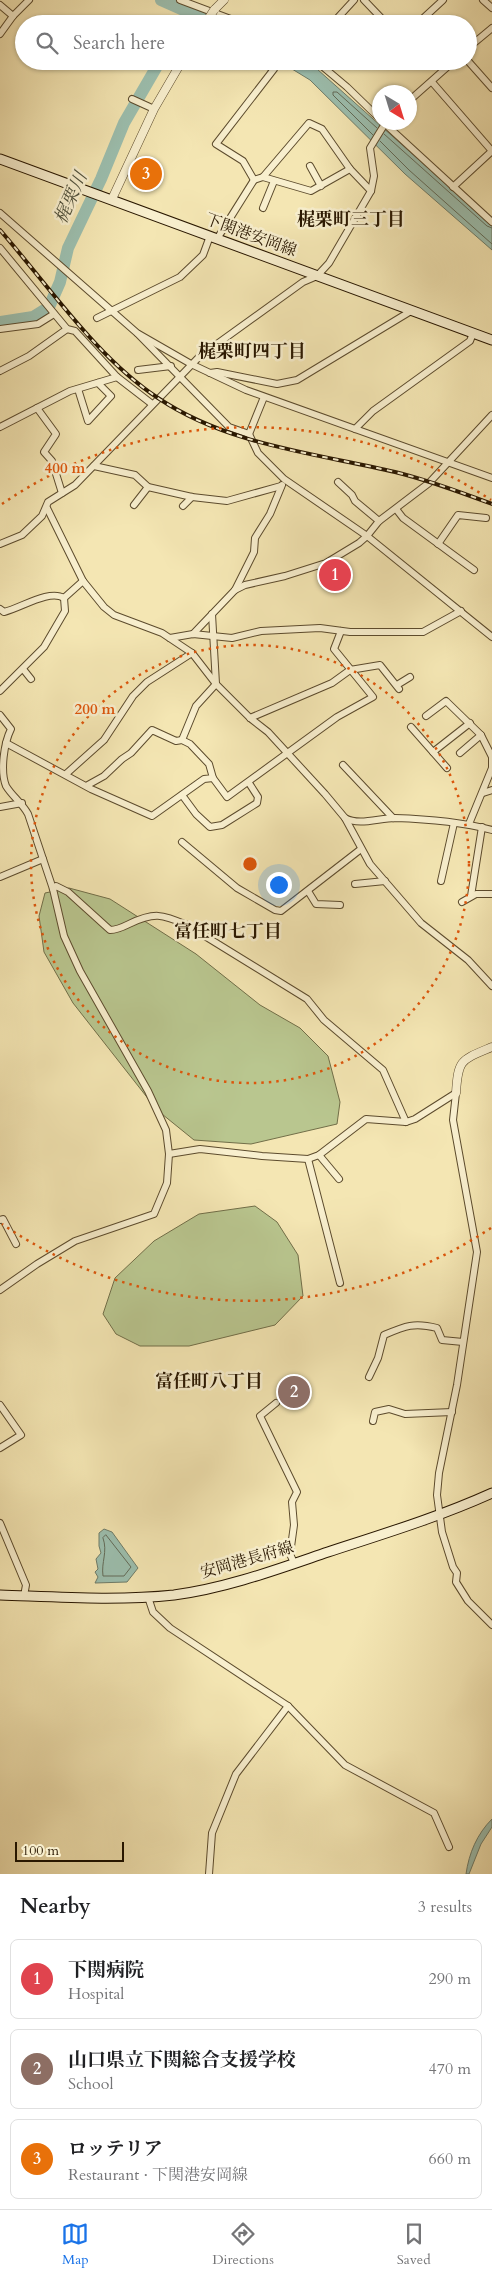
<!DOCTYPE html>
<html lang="en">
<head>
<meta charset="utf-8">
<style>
  :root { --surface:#fff; --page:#f2f2f2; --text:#202124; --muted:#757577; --line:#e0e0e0; --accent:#1a73e8 }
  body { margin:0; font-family:Cardo,"Noto Serif JP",serif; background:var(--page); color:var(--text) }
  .compass { position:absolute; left:372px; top:85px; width:45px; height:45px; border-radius:50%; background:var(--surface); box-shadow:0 1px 4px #0004; rotate:142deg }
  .scale { position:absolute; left:15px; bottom:12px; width:109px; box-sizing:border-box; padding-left:5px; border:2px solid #291700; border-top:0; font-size:14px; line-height:18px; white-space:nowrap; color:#291700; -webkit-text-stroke:4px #f8efce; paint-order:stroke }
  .you { position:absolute; left:278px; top:884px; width:18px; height:18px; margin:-12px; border:4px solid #fff; border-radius:50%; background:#1a73e8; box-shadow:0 0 0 8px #1a73e833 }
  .badge { display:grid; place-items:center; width:32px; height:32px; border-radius:50%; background:var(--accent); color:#fff; font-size:16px; font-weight:700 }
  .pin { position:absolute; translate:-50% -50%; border:2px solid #fff; box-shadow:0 1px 5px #0006 }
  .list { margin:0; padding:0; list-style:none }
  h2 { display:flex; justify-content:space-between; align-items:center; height:65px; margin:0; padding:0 20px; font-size:21px }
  h2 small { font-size:16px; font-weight:400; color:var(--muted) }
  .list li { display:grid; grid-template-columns:32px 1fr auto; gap:15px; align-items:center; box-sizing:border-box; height:80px; margin:0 10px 10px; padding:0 10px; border:1px solid var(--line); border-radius:8px }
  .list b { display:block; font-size:19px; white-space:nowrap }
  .list p { margin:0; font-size:16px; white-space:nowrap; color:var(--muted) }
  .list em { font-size:16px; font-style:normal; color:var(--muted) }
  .icon { flex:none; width:28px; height:28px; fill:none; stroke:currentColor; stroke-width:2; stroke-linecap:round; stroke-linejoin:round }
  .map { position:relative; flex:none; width:492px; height:1874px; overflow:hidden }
  .search { position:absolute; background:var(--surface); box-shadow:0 1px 4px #0004; left:15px; right:15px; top:15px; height:55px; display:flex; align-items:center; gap:12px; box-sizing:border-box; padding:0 18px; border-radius:28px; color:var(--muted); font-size:19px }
  .sheet { height:335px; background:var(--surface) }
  nav { display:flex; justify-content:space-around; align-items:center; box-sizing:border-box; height:70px; border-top:1px solid var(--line); background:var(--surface); font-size:14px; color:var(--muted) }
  nav a { display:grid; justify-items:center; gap:2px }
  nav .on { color:var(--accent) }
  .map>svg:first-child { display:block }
  .green { fill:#b9c68f; stroke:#716e48 }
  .water { fill:#9cbfaf; stroke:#6e7c69 }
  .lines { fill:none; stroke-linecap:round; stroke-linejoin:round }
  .shore { stroke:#626b58; stroke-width:1 }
  .river { stroke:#9cbfaf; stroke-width:12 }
  .minor-casing { stroke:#5c4b2d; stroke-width:8 }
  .tertiary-casing { stroke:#5c4b2d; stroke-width:9 }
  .secondary-casing { stroke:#291700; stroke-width:11 }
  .minor { stroke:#f8efce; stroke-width:6 }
  .tertiary { stroke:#f8efce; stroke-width:8 }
  .secondary { stroke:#f8efce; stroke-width:9 }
  .rail-casing { stroke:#291700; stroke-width:4 }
  .rail { stroke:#f8efce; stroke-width:2; stroke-dasharray:5.5; stroke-linecap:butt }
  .tertiary-bridge-casing { stroke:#5c4b2d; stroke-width:9; stroke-linecap:butt }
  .tertiary-bridge { stroke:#f8efce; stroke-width:8 }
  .ring { fill:none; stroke:#de560b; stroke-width:2.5; stroke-dasharray:2.5 5 }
  .labels { text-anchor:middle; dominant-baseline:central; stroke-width:5; stroke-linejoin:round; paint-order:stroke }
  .street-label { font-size:16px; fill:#291700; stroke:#f8efce }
  .water-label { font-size:18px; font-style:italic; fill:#51523d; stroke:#f8efce }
  .neighbourhood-label { font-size:18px; font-weight:bold; fill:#291700; stroke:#f8efce }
  .centre { fill:#de560b; stroke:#f8efce; stroke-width:2.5 }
  .ring-label { font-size:15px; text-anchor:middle; font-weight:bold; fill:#de560b; stroke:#f8efce; stroke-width:5; stroke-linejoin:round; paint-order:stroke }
</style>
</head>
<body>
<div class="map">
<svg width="492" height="1874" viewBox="0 0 492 1874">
  <rect width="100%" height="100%" fill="#f4e6b3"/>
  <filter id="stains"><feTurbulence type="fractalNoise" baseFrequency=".004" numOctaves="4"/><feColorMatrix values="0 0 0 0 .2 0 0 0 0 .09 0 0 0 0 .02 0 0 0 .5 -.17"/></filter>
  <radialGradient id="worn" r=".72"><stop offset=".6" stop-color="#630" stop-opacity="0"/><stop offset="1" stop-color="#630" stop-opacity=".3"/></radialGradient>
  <g class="green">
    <polygon points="69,888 110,899 196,954 260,1005 300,1028 328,1056 340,1102 337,1124 251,1144 194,1140 157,1110 73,1003 44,952 39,916 45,893"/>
    <polygon points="255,1206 277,1222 298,1255 303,1296 275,1325 189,1346 140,1346 116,1334 103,1314 115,1278 154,1241 199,1214"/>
  </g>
  <g class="water">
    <polygon points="279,61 308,61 492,225 492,250 405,174 310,80"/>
    <polygon points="104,1529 112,1532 138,1568 127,1582 95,1583 98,1577 95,1572 98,1569 96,1559 101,1553 99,1546 99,1533"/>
    <path d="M 492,1819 L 492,1827 L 481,1844 L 469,1874 L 466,1874 C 469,1853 477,1834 492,1819 Z"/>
  </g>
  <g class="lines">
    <g class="shore">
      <polyline points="384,134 487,226 492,228"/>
      <polyline points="373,135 333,95 333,92 337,92 377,128"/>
      <polyline points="380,141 409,170 492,244"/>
      <path d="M 106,1535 L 131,1567 L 124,1576 L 103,1576 C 101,1562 108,1552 103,1538 Z"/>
    </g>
    <g class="river">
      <polyline points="161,0 215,24"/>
      <polyline points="0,322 33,317 49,307 60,282 68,248 101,179 124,123 160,61"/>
    </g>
    <defs>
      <g id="minor">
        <polyline points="180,0 244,24"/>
        <polyline points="364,0 387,24"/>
        <polyline points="483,0 492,8"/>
        <polyline points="0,5 13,16"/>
        <polyline points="332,24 354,0"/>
        <polyline points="417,24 443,0"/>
        <polyline points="0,34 13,16 29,0"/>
        <polyline points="468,48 492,28"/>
        <polyline points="257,61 274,69 216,144 243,161 254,180 263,177 309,123 322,129 350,169 371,191"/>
        <polyline points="316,61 347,87 380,119"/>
        <polyline points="468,61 492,88"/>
        <polyline points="432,82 492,151"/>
        <polyline points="132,99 154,109"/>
        <polyline points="410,100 454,61"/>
        <polyline points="383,122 492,222"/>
        <polyline points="310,166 321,186"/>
        <polyline points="263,177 311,191 350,169"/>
        <polyline points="453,187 492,151"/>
        <polyline points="263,208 274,181"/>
        <polyline points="0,213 137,333 191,364 246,390 492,478"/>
        <polyline points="217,239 254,180"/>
        <polyline points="0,248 67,329 75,331 117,377 152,404"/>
        <polyline points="97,318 180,277 203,255 210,236"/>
        <polyline points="0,329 38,324 54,314"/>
        <polyline points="138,334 229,427 249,434 258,453 284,479 367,536 492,637"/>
        <polyline points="138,370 171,366"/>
        <polyline points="0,371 29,356 67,329"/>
        <polyline points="210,373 217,372 277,384 297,380 411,311"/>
        <polyline points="78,389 88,421 111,396 98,383"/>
        <polyline points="37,408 56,434 44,452 52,461 62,493"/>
        <polyline points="0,427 70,391 117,377"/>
        <polyline points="355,429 373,411 470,341 473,333"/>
        <polyline points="249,434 264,397"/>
        <polyline points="94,466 135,475 148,487 192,497 227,501 281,486"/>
        <polyline points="338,482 352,495 355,501 379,521"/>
        <polyline points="134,505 148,487"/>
        <polyline points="183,506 192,497"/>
        <polyline points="47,508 83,581 104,607 114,615 162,633 192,653 216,684 250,718 268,732 325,794 345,818 370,864 421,923 468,960 492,986"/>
        <polyline points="396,509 403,518 474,570"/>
        <polyline points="0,544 22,535 42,516 48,502 75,485 199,357 303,282 317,276 329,263 371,191 374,176 370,148 386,122"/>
        <polyline points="438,544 458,515 486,518"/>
        <polyline points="235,590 245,585 285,576 326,563 359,543 367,536 379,521 429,483 492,415"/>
        <polyline points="64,598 83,581"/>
        <path d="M 0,609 L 4,612 C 21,608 49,589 64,598"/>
        <polyline points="193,634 235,590 254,552 255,538 270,514 282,485"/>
        <polyline points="170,638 193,634 232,638 261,631 320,628 350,632 423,632 461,611"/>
        <polyline points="23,669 31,679"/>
        <polyline points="397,685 410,677"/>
        <polyline points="0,691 44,647 65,611 64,598"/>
        <path d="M 0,715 L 11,729 C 4,743 0,771 6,786 C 12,796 22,803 28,814 L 53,889 L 64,936 L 80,971 L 148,1091 L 166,1130 L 169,1154 L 167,1183 L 154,1214 L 75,1241 L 37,1264 L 0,1290"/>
        <polyline points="426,716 446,701 481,735 492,757 492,768 469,824"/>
        <polyline points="250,718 332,683 350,670 380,665 399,689"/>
        <polyline points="411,727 447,768"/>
        <polyline points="182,740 196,706 216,684 212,614"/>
        <polyline points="6,743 91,789 152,816 204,779 213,778 209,764 190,744 182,740 176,741 152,730 131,753 122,759 104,776 86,786"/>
        <polyline points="433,752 470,723"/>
        <polyline points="460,753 481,735"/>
        <polyline points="343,765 393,818"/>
        <polyline points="66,774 104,740 133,696 147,682 192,653"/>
        <polyline points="213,778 227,797 337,717 373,697 334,649 341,631"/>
        <polyline points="483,793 492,790"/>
        <polyline points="182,795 196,814 210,827 222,825 257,803 258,797 249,783"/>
        <polyline points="0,807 22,803"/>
        <path d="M 345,818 C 359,826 379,818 395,818 C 427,819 461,822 492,830"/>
        <polyline points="182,842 237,888 275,910 281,911 361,849"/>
        <polyline points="0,877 43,859"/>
        <polyline points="441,881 454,823"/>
        <polyline points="355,884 385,881"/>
        <path d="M 53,889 L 56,886 L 68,892 L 110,930 C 117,930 123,927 129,924 C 154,912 162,914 187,925 L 307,999 L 324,1020 L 383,1070 L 406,1122"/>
        <polyline points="308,891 316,904 340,905"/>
        <polyline points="471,896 482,827"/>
        <polyline points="462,902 476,894 492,894"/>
        <polyline points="456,1093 453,1120 477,1252 457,1385 439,1473 437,1495 442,1532 453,1567 457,1573 456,1582 468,1601 492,1625"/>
        <polyline points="169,1154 200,1149 262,1156 308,1159 319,1155 366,1119 406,1122 415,1119 456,1093"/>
        <polyline points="319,1155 339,1179"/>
        <polyline points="308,1159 340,1283"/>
        <polyline points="0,1220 3,1219 16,1244"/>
        <path d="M 369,1377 L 378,1358 L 384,1335 C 405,1326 414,1322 437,1328 L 442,1340 L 463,1342"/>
        <polyline points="276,1403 260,1416 297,1492 292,1502 294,1525 290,1554 294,1563"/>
        <polyline points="0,1405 21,1435 0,1448"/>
        <polyline points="373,1421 375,1412 389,1409 405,1414 452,1412"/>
        <polyline points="0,1523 26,1585 24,1596"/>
        <polyline points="148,1597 153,1612 170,1628 288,1706 345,1765 434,1813 449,1847"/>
        <polyline points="209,1874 212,1833 236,1774 288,1706"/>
      </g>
      <g id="tertiary">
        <polyline points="214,10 224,0"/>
        <polyline points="112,199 154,109 182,61"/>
        <path d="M 456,1093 C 458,1059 461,1060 492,1047"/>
      </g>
      <g id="secondary">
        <polyline points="0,159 492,340"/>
        <path d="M 0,1595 C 58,1597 117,1601 174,1595 C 227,1588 278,1569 328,1552 C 383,1534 439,1517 492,1493"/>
      </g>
    </defs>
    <use href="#minor" class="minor-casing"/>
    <use href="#tertiary" class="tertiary-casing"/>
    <use href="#secondary" class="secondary-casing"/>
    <use href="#minor" class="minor"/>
    <use href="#tertiary" class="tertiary"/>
    <use href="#secondary" class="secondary"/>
    <defs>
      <path id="rail" d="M 0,230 C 48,285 97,358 158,398 C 228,445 314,453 395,472 C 428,480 460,492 492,504"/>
    </defs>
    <use href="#rail" class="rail-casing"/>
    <use href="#rail" class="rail"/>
    <defs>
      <polyline id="tertiary-bridge" points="205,24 214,10"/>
    </defs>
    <use href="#tertiary-bridge" class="tertiary-bridge-casing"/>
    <use href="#tertiary-bridge" class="tertiary-bridge"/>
  </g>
  <g class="ring">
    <circle cx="250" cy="864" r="219"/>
    <path d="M491 1228A437 437 0 0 1 2 1224M2 504A437 437 0 0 1 491 500"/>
  </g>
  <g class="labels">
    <g class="street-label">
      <text transform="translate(251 235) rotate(20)">下関港安岡線</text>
      <text transform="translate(247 1560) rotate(-16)">安岡港長府線</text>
    </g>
    <g class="water-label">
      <text transform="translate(71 198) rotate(-66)">梶栗川</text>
    </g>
    <g class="neighbourhood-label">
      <text x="351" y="219">梶栗町三丁目</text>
      <text x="252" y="351">梶栗町四丁目</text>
      <text x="228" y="931">富任町七丁目</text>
      <text x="209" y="1381">富任町八丁目</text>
    </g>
  </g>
  <circle cx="250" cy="864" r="8" class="centre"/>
  <g class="ring-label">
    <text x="65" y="473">400 m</text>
    <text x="95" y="714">200 m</text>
  </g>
  <rect width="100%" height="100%" filter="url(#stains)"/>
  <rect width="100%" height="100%" fill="url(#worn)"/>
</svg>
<svg class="compass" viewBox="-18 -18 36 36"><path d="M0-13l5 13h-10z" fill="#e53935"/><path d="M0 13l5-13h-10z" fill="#757577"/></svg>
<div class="scale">100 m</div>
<div class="you"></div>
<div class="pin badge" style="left:335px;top:575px;background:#e0444e">1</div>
<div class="pin badge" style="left:294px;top:1392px;background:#8d6e63">2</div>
<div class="pin badge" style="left:146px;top:174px;background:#e8710a">3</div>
<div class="search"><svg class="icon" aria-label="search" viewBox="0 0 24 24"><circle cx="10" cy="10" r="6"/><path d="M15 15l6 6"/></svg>Search here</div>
</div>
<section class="sheet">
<h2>Nearby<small>3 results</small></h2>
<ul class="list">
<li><span class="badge" style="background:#e0444e">1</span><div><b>下関病院</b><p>Hospital</p></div><em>290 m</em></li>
<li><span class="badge" style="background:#8d6e63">2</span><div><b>山口県立下関総合支援学校</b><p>School</p></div><em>470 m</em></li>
<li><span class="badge" style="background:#e8710a">3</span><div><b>ロッテリア</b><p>Restaurant · 下関港安岡線</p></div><em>660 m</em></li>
</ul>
</section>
<nav>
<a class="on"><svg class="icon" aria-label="map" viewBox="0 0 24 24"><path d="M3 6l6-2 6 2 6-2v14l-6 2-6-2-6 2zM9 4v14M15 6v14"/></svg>Map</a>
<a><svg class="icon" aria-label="directions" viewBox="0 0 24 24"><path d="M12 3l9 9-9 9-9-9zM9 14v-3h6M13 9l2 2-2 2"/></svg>Directions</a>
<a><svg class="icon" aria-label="saved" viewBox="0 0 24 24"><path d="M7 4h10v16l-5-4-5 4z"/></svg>Saved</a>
</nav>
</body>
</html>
